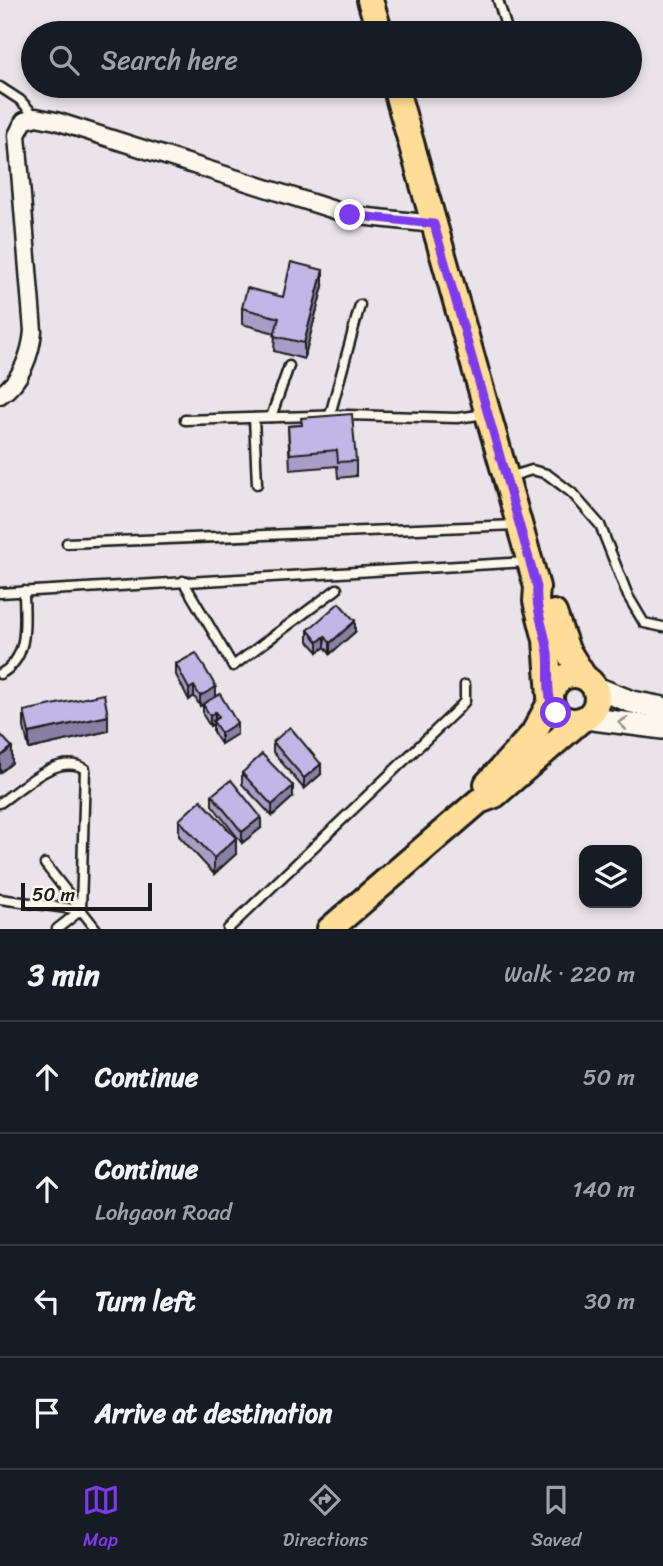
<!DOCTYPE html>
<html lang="en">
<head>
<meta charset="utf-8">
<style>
  :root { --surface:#171b24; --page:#20242c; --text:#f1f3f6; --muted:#9ea1a6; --line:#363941; --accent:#7c3aed }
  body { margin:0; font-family:Sriracha,sans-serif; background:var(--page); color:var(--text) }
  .controls { position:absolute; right:21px; bottom:21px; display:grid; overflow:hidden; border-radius:14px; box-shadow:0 4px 10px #0003 }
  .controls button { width:63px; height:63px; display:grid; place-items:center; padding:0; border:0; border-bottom:2px solid var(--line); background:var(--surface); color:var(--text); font:35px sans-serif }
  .scale { position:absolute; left:21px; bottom:18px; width:131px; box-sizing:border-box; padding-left:7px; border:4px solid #1c1c1c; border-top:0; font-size:19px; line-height:24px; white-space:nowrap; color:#1c1c1c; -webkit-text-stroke:5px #fbf7ec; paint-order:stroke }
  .stop { position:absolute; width:21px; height:21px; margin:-16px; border:5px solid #7c3aed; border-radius:50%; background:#fff }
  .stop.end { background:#7c3aed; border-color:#fff; box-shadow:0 2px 7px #0008 }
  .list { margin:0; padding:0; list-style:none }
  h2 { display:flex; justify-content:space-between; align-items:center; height:91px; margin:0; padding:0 28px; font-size:30px }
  h2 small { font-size:23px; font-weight:400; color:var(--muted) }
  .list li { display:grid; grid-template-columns:46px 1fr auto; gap:21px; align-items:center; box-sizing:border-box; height:112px; padding:0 28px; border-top:2px solid var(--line) }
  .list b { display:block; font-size:26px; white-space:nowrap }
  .list p { margin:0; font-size:23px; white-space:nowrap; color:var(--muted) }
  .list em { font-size:23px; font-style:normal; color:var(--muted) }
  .icon { flex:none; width:38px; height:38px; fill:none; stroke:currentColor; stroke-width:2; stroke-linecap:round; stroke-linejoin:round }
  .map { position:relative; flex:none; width:663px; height:929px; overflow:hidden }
  .search { position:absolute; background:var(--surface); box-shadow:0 4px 10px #0003; left:21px; right:21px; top:21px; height:77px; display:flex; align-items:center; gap:18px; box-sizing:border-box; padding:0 24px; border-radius:38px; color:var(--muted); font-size:26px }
  .sheet { height:539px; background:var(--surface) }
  nav { display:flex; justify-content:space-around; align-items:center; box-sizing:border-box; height:98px; border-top:2px solid var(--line); background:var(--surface); font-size:19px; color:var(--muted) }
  nav a { display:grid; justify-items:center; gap:4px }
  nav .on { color:var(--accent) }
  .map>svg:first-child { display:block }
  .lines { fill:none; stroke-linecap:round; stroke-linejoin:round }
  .lane-casing { stroke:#1c1c1c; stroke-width:13 }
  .street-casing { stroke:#1c1c1c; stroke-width:21 }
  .secondary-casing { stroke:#1c1c1c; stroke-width:26 }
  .primary-casing { stroke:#1c1c1c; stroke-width:30 }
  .lane { stroke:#fbf7ec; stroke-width:8 }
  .street { stroke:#fbf7ec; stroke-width:16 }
  .secondary { stroke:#fbf7ec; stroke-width:21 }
  .primary { stroke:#ffdd96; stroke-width:24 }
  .wall { fill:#a79dc7; stroke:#1c1c1c; stroke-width:2 }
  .shaded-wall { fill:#887fa2; stroke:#1c1c1c; stroke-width:2 }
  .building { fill:#c2b6e7; stroke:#1c1c1c; stroke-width:2 }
  .oneway { stroke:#97948e }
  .route { stroke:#7c3aed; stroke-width:9 }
</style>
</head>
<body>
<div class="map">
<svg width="663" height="929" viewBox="0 0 663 929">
  <rect width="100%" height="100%" fill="#eae4ea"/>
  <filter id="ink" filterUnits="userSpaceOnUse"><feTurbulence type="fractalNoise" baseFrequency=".0143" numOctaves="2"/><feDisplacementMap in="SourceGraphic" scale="14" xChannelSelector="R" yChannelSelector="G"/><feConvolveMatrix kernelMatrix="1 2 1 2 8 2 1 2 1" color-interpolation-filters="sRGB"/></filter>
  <g filter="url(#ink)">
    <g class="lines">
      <defs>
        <g id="lane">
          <polyline points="498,0 508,33"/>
          <polyline points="0,87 20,100 36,117"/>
          <polyline points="330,415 360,305"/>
          <polyline points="271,417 289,366"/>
          <polyline points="254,418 257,484"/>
          <polyline points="185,420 347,415 457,418 486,414"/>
          <polyline points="509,477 532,470 547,474 572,493 600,525 628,596 644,623 663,627"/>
          <polyline points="67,543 517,525"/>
          <polyline points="183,581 233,666 337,589"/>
          <polyline points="0,593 527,562"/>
          <path d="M 0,674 C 31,658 24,620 24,591"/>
          <path d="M 0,803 C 22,788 58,752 85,769 L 81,910 L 0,899"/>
          <polyline points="45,864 96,929"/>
          <polyline points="57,929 81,910"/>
          <polyline points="228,929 458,709 465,701 465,685"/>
        </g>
        <path id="street" d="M 0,395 C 21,382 31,354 33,331 L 17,135 L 24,121 L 36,117 L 56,121 L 350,215 L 434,224"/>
        <g id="secondary">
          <polyline points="594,687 632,702 663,708"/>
          <polyline points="585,718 663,728"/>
        </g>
        <g id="primary">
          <polyline points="370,0 380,33"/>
          <polyline points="395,86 537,587 536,601 546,640 550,696"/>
          <polyline points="554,613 567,650 584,677"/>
          <circle cx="574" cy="698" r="23"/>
          <polyline points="487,784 533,734 551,701"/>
          <polyline points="330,929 479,801 495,795 581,720"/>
        </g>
      </defs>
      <use href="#lane" class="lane-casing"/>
      <use href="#street" class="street-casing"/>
      <use href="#secondary" class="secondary-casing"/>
      <use href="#primary" class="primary-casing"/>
      <use href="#lane" class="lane"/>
      <use href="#street" class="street"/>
      <use href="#secondary" class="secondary"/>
      <use href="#primary" class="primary"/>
    </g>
    <g class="wall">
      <polygon points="323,286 304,359 274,351 275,333 242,324 242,308"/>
      <polygon points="301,425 356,461 356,476 338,478 337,466 290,470 288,426"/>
      <polygon points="308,630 355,632 330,654 325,647 318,652 308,641"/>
      <polygon points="176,664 216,696 237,734 221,744 213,732 213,724 210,726 203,715 203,705 200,706 194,696 189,700 176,675"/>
      <polygon points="24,711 108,731 29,749 24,727"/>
      <polygon points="273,742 321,774 304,789 273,752"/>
      <polygon points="242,773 293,797 272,816 242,784"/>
      <polygon points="212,795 261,828 242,843 212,805"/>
      <polygon points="179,820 236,854 214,874 179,836"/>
    </g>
    <g class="shaded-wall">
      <polygon points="323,270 323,286 304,359 304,343"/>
      <polygon points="355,621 355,632 330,654 330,643"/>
      <polygon points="325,636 325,647 318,652 318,642"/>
      <polygon points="194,686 194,696 189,700 189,689"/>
      <polygon points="216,687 216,697 200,706 200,696"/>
      <polygon points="215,712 215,722 213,721 213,724 210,726 210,716"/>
      <polygon points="108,716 108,731 29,749 29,733"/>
      <polygon points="237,723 237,734 221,744 221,733"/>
      <polygon points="12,747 12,763 0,773 0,757"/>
      <polygon points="321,764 321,774 304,789 304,778"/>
      <polygon points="293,786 293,797 272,816 272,805"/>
      <polygon points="261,817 261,828 242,843 242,832"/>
      <polygon points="236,838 236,854 214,874 214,858"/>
    </g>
    <g class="building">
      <polygon points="291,262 323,270 304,343 274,336 279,318 242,308 247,288 283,297"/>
      <polygon points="352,414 356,461 338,462 337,450 290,454 288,426 302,425 301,418"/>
      <polygon points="339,603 355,621 330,643 325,636 318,642 308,630"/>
      <polygon points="196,653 216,687 200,696 194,686 189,689 176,664"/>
      <polygon points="104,694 108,716 29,733 24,711"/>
      <polygon points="220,694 237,723 221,733 213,721 219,717 215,712 210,716 203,704"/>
      <polygon points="290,727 321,764 304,778 273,742"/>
      <polygon points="0,734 12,747 0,757"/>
      <polygon points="262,754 293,786 272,805 242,773"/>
      <polygon points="231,780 261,817 242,832 212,795"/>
      <polygon points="201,800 236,838 214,858 179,820"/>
    </g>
    <defs><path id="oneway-chevron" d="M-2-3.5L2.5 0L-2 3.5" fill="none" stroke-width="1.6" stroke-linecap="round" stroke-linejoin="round" transform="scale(1.75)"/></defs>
    <use class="oneway" href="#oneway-chevron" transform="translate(623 723) rotate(-173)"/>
  </g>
  <g class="lines" filter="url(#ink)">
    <path class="route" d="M 350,215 L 434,224 L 537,587 C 535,610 545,630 548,653 C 550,672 545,697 556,713"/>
  </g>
</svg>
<div class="controls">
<button><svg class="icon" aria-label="layers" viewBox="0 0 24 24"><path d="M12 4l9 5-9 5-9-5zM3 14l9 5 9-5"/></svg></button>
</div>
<div class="scale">50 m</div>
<div class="stop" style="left:556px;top:713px"></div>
<div class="stop end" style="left:350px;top:215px"></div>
<div class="search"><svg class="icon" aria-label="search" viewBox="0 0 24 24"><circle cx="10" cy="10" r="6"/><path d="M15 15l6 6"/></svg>Search here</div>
</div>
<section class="sheet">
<h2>3 min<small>Walk · 220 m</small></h2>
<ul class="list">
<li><svg class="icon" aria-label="ahead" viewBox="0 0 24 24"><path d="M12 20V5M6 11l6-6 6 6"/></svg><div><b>Continue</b></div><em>50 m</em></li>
<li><svg class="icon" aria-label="ahead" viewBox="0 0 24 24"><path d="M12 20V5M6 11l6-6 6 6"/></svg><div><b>Continue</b><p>Lohgaon Road</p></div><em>140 m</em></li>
<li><svg class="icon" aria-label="left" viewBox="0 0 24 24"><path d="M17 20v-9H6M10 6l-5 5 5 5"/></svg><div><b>Turn left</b></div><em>30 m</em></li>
<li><svg class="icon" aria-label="arrive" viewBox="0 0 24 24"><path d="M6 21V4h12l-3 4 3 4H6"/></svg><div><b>Arrive at destination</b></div></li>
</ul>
</section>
<nav>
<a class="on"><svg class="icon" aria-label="map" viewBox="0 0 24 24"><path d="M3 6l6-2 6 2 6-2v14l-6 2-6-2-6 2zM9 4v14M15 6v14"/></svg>Map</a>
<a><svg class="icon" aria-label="directions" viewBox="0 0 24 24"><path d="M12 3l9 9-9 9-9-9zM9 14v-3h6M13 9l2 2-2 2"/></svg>Directions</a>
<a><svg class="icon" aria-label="saved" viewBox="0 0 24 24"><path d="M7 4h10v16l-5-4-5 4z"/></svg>Saved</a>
</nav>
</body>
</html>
